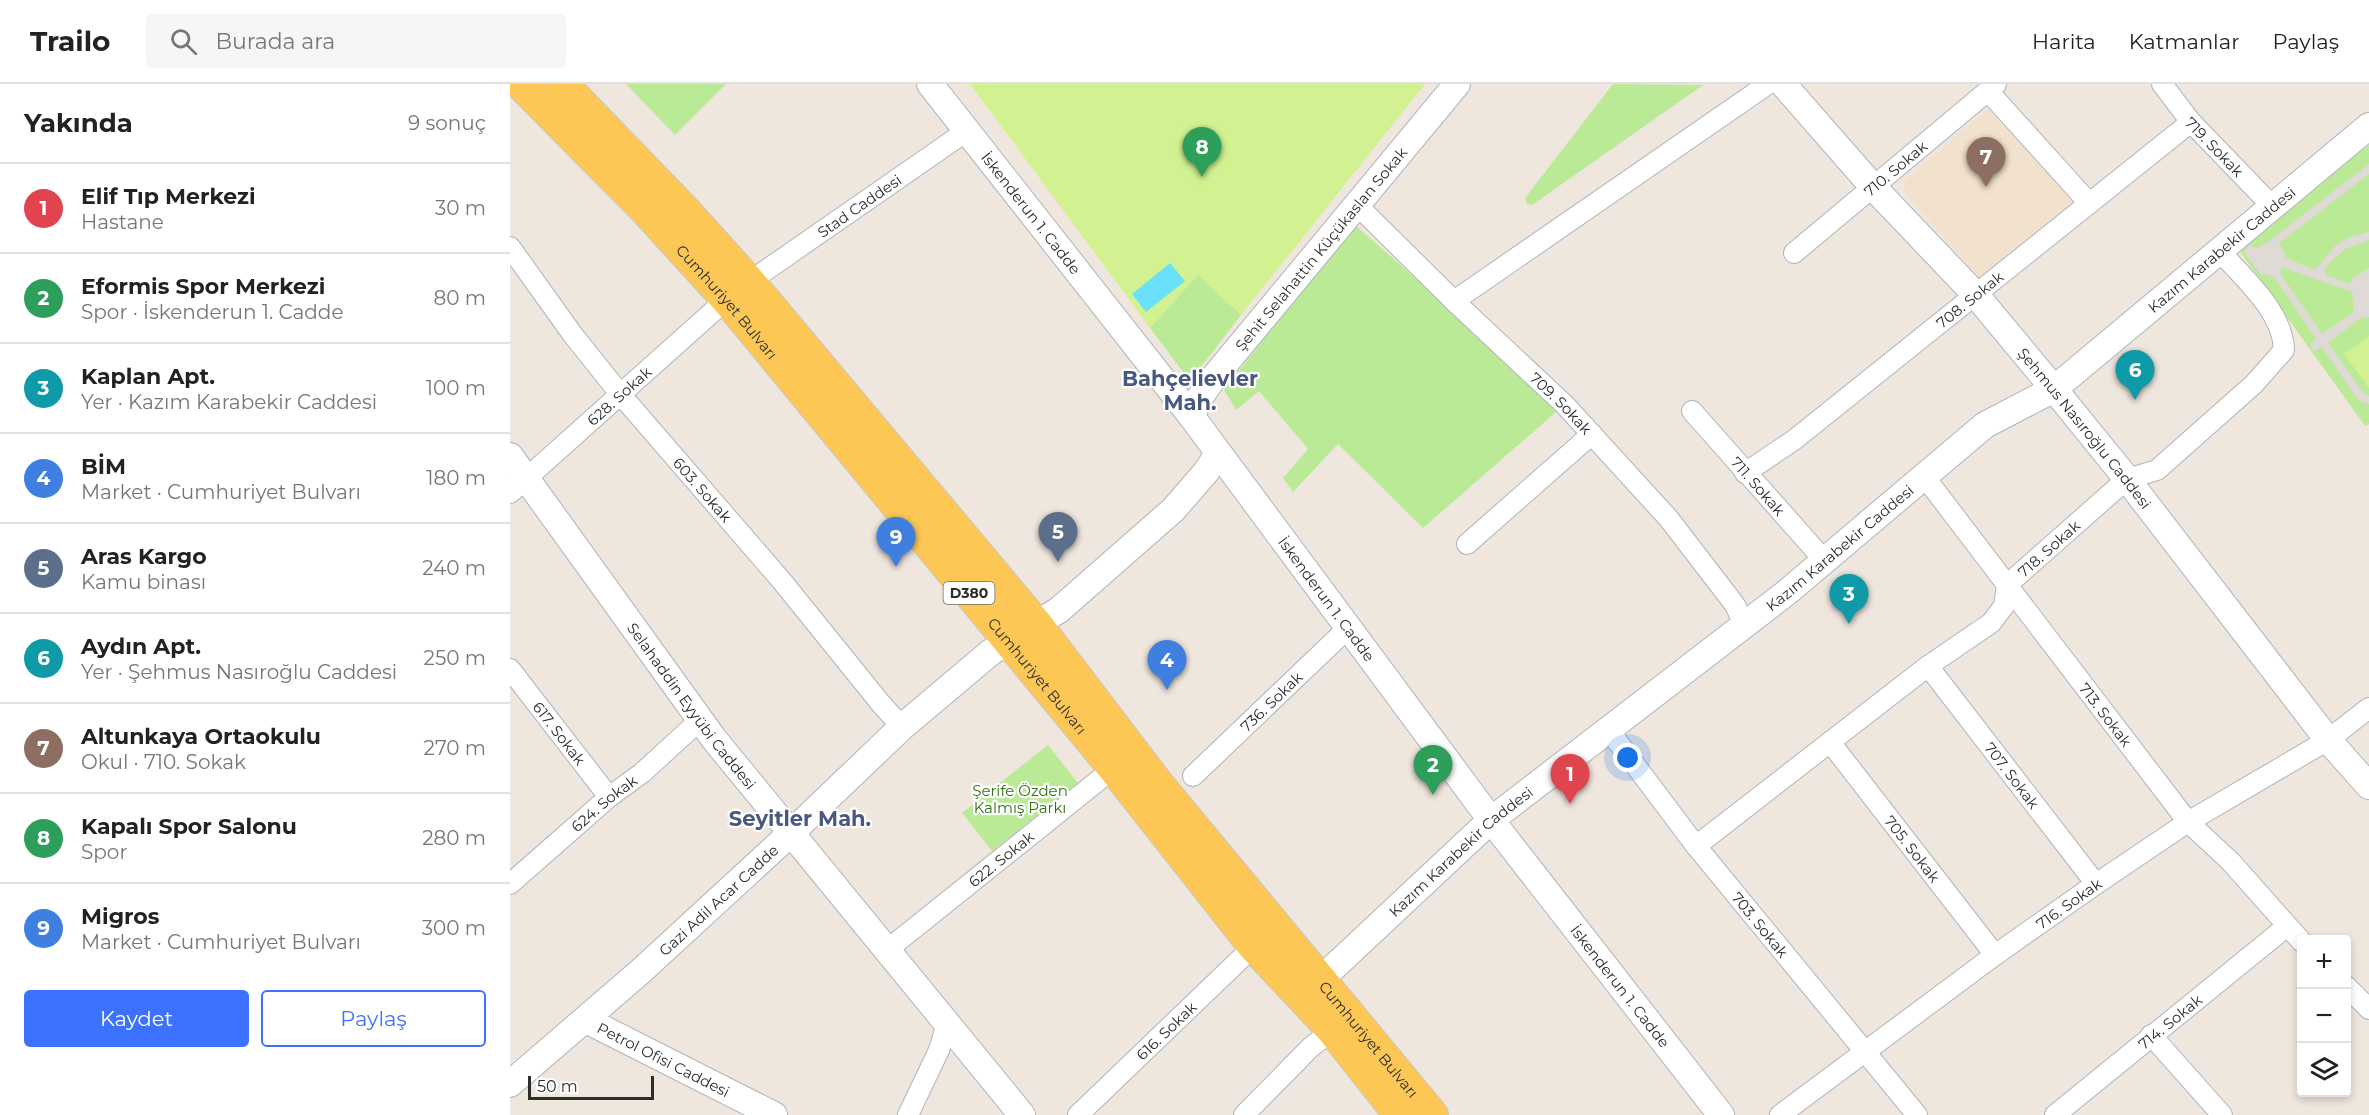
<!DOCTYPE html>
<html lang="tr">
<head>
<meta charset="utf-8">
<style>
  :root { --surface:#fff; --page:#f6f6f6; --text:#222; --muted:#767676; --line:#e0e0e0; --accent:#3c72ff }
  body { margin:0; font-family:Montserrat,sans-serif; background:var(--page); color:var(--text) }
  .controls { position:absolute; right:18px; bottom:18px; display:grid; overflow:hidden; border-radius:6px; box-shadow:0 3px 9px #0003 }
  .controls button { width:54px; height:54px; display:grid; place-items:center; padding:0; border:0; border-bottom:2px solid var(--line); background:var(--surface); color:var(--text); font:30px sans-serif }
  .scale { position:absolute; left:18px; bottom:15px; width:126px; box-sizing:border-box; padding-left:6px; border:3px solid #2d2d2d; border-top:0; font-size:16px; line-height:21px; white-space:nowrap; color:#2d2d2d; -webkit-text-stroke:4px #fff; paint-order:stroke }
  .you { position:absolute; left:1118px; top:674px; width:21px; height:21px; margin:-15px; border:4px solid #fff; border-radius:50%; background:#1a73e8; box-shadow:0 0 0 9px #1a73e833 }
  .badge { display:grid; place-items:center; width:39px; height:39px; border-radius:50%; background:var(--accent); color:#fff; font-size:20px; font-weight:700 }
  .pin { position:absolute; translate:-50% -50px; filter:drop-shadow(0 2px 3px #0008) }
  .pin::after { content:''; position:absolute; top:32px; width:21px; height:18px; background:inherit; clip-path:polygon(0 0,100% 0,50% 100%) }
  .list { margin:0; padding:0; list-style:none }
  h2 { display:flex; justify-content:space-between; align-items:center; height:78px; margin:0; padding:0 24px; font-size:26px }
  h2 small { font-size:20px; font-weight:400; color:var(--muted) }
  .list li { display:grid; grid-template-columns:39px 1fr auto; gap:18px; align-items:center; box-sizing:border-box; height:90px; padding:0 24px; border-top:2px solid var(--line) }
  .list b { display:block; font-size:22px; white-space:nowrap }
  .list p { margin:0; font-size:20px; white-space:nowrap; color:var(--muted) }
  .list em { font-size:20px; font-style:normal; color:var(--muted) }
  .actions { display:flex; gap:12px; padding:18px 24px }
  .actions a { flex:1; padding:14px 0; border:2px solid var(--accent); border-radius:6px; text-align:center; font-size:21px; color:var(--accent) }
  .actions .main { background:var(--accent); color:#fff }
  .icon { flex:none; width:33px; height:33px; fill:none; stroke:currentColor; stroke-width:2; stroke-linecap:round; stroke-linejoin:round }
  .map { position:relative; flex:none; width:1859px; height:1031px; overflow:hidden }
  header { display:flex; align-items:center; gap:36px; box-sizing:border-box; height:84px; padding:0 30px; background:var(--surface); border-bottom:2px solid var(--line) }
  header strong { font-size:28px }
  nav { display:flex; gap:33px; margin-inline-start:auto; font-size:21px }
  .search { width:420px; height:54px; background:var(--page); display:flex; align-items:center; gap:15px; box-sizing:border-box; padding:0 21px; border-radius:6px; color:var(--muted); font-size:22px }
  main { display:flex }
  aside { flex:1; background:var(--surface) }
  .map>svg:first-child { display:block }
  .education { fill:#f2e2cd }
  .green { fill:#bbea97 }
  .pitch { fill:#d2f292 }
  .plaza { fill:#dfdad6; fill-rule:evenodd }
  .water { fill:#6ae0f9 }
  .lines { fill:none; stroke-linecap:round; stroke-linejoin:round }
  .minor-casing { stroke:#aeb3bd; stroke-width:22 }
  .tertiary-casing { stroke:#aeb3bd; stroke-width:28 }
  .primary-casing { stroke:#c8c8c8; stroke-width:34 }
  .minor { stroke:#fff; stroke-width:20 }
  .tertiary { stroke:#fff; stroke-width:26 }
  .primary { stroke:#fdc756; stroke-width:32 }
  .labels { text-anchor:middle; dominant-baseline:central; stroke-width:4.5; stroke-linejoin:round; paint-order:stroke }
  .shield { fill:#fff; stroke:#6c6c6c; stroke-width:1.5 }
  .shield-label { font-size:14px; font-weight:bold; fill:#2d2d2d }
  .street-label { font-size:15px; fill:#2d2d2d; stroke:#fff }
  .park-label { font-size:15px; fill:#307215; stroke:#fff }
  .district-label { font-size:21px; font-weight:bold; fill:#485882; stroke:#fff }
</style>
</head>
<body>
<header>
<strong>Trailo</strong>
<div class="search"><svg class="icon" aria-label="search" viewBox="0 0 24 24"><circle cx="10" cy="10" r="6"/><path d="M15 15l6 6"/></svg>Burada ara</div>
<nav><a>Harita</a><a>Katmanlar</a><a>Paylaş</a></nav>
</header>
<main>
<aside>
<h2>Yakında<small>9 sonuç</small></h2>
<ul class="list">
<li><span class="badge" style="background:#e0444e">1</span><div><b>Elif Tıp Merkezi</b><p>Hastane</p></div><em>30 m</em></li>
<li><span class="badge" style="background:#2e9e5b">2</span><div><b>Eformis Spor Merkezi</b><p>Spor · İskenderun 1. Cadde</p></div><em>80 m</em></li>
<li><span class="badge" style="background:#0f9aa8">3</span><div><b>Kaplan Apt.</b><p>Yer · Kazım Karabekir Caddesi</p></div><em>100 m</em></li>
<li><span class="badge" style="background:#3f7fe0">4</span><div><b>BİM</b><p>Market · Cumhuriyet Bulvarı</p></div><em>180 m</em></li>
<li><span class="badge" style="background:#5c6f8a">5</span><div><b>Aras Kargo</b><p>Kamu binası</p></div><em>240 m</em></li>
<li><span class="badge" style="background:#0f9aa8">6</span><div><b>Aydın Apt.</b><p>Yer · Şehmus Nasıroğlu Caddesi</p></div><em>250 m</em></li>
<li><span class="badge" style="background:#8d6e63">7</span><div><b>Altunkaya Ortaokulu</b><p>Okul · 710. Sokak</p></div><em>270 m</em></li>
<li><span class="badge" style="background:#2e9e5b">8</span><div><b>Kapalı Spor Salonu</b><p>Spor</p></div><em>280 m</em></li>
<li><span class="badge" style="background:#3f7fe0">9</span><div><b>Migros</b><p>Market · Cumhuriyet Bulvarı</p></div><em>300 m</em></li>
</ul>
<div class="actions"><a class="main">Kaydet</a><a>Paylaş</a></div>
</aside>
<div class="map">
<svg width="1859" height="1031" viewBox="0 0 1859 1031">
  <rect width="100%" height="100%" fill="#efe6de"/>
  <polygon class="education" points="1485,19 1569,115 1469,193 1394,108 1394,97"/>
  <g class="green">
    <polygon points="116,0 216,0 165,51"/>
    <polygon points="1103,0 1193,1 1022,121 1017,120 1015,114"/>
    <polygon points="1859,61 1859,340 1855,342 1726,162"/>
    <polygon points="844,140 979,259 1046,328 913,444 828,360 783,408 773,394 798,365 749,307 726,326 714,306"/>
    <polygon points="688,190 731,231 680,297 640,244"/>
    <polygon points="538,661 568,699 482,767 452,729"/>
  </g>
  <g class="pitch">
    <polygon points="460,0 915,0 731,231 688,191 640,244"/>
    <polygon points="1859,252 1859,304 1834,270"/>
  </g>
  <path class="plaza" d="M 1859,80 L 1859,90 L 1768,160 L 1773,165 L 1776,174 L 1805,186 L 1825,162 L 1840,153 L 1859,148 L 1859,156 L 1835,165 L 1816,182 L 1815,188 L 1816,191 L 1840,200 L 1843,194 L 1859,184 L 1859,233 L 1852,233 L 1818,259 L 1853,308 L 1859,312 L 1859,320 L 1850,317 L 1846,313 L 1812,263 L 1804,268 L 1800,261 L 1806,255 L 1765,194 L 1754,189 L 1752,192 L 1734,168 L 1739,161 L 1747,164 L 1758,158 ZM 1772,183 L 1842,208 L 1844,228 L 1812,250 L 1774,195 L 1770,188 Z"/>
  <polygon class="water" points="660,179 675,197 636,228 622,210"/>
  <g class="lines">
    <defs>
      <g id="minor">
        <path id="s1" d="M 1652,0 L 1681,38 L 1762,122"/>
        <polyline points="1478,7 1579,119"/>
        <path id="s2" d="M 846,120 L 944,217 L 1055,321 L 1159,435 L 1225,521 L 1234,540"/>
        <path id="s3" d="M 0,163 L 63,251 L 111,311 L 271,496 L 372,621 L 392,643"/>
        <path id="s4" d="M 1284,169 L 1486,0"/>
        <path id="s5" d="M 239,198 L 458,46"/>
        <polyline points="944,217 1258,0"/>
        <path id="s6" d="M 1182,327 L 1314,476"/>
        <path id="s7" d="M 1235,389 L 1284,356 L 1681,38"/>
        <path id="s8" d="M 1414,392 L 1678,738 L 1721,778 L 1792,858"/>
        <path id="s9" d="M 0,409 L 217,215"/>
        <polyline points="957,460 1082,350"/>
        <path id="s10" d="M 1418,582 L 1586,800"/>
        <path id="s11" d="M 0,585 L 99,713"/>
        <path id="s12" d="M 1098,645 L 1186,762 L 1407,1031"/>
        <path id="s13" d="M 1320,658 L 1485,871"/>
        <path id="s14" d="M 683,692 L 838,544"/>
        <path id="s15" d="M 1186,762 L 1418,582 L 1481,539 L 1494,522 L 1497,501 L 1617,395 L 1647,386 L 1744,300 L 1774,266 C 1773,227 1733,194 1709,166"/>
        <path id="s16" d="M 0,800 L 99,713 L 132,689 L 190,636"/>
        <path id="s17" d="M 377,866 L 604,684"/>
        <polyline points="1836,902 1859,925"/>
        <polyline points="1641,951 1712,1031"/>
        <polyline points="398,1031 429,966 437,940"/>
        <path id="s18" d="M 568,1031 L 744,862"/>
        <polyline points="734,1031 801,963 823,946"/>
        <path id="s19" d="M 1270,1031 L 1485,871 L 1586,800 L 1678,738 L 1818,656 L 1859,624"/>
        <path id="s20" d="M 1545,1031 L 1776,843"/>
      </g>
      <g id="tertiary">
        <path id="s21" d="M 420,0 L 682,333 L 981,736 L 1211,1031"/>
        <path id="s22" d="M 1273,0 L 1364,104 L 1465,210 L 1544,305 L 1617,395 L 1818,656 L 1859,702"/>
        <path id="s23" d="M 682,333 L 688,316 L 705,292 L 947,0"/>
        <path id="s24" d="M 0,372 L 204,655 L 512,1031"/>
        <path id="s25" d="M 809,897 L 981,736 L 1276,509 L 1475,341 L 1544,305 L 1859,42"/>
        <path id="s26" d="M 76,936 L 264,1031"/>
        <path id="s27" d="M 0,1000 L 131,887 L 281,749 L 392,643 L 481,568 L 549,526 L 663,426 L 696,388 L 704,376 L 706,366"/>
      </g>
      <g id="primary">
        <path id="s28" d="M 11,0 L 135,125 L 217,215 L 604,684 L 744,862 L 823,946 L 890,1031"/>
        <path id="s29" d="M 52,0 L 173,125 L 239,198 L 525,539 L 646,698 L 922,1031"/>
      </g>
    </defs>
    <use href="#minor" class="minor-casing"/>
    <use href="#tertiary" class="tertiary-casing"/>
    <use href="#primary" class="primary-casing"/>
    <use href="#minor" class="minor"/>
    <use href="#tertiary" class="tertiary"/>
    <use href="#primary" class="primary"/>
  </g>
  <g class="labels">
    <rect class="shield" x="433.5" y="498" width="51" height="22" rx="4.5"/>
    <g class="shield-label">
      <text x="459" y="509">D380</text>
    </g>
    <g class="street-label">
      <text stroke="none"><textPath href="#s1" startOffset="82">719. Sokak</textPath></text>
      <text stroke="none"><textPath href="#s4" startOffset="132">710. Sokak</textPath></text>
      <text stroke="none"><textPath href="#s5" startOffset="134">Stad Caddesi</textPath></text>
      <text stroke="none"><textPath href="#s21" startOffset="164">İskenderun 1. Cadde</textPath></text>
      <text stroke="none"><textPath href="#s23" startOffset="213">Şehit Selahattin Küçükaslan Sokak</textPath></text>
      <text stroke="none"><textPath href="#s25" startOffset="1164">Kazım Karabekir Caddesi</textPath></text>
      <text stroke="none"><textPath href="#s7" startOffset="284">708. Sokak</textPath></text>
      <text stroke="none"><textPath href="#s28" startOffset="300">Cumhuriyet Bulvarı</textPath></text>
      <text stroke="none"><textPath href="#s9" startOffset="146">628. Sokak</textPath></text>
      <text stroke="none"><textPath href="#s2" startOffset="286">709. Sokak</textPath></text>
      <text stroke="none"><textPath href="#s22" startOffset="458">Şehmus Nasıroğlu Caddesi</textPath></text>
      <text stroke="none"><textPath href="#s6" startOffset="100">711. Sokak</textPath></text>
      <text stroke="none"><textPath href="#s3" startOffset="310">603. Sokak</textPath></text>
      <text stroke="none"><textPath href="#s25" startOffset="678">Kazım Karabekir Caddesi</textPath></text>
      <text stroke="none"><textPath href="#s15" startOffset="468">718. Sokak</textPath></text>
      <text stroke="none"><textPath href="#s21" startOffset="650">İskenderun 1. Cadde</textPath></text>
      <text stroke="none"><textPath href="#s28" startOffset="786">Cumhuriyet Bulvarı</textPath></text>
      <text stroke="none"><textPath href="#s14" startOffset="108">736. Sokak</textPath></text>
      <text stroke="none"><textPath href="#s24" startOffset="309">Selahaddin Eyyübi Caddesi</textPath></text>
      <text stroke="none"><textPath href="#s8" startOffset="300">713. Sokak</textPath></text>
      <text stroke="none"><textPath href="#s11" startOffset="81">617. Sokak</textPath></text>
      <text stroke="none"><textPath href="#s10" startOffset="138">707. Sokak</textPath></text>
      <text stroke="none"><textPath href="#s16" startOffset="124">624. Sokak</textPath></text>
      <text stroke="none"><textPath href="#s13" startOffset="135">705. Sokak</textPath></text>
      <text stroke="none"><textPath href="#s25" startOffset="192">Kazım Karabekir Caddesi</textPath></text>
      <text stroke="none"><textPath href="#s17" startOffset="146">622. Sokak</textPath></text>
      <text stroke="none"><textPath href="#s27" startOffset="278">Gazi Adil Acar Cadde</textPath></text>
      <text stroke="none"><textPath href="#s19" startOffset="358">716. Sokak</textPath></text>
      <text stroke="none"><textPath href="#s12" startOffset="248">703. Sokak</textPath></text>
      <text stroke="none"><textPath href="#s21" startOffset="1136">İskenderun 1. Cadde</textPath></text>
      <text stroke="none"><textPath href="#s20" startOffset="148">714. Sokak</textPath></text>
      <text stroke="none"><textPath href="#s18" startOffset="122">616. Sokak</textPath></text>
      <text stroke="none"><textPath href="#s29" startOffset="1251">Cumhuriyet Bulvarı</textPath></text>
      <text stroke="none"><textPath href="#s26" startOffset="87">Petrol Ofisi Caddesi</textPath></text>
    </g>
    <g class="park-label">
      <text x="510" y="706">Şerife Özden<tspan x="510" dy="17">Kalmış Parkı</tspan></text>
    </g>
    <g class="district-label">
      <text x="680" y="294">Bahçelievler<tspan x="680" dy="24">Mah.</tspan></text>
      <text x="290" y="734">Seyitler Mah.</text>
    </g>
  </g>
</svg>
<div class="controls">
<button>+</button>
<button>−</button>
<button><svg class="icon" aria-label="layers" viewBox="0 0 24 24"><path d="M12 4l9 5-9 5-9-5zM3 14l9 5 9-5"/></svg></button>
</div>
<div class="scale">50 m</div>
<div class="you"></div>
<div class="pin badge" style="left:1060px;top:720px;background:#e0444e">1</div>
<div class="pin badge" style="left:923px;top:711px;background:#2e9e5b">2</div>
<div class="pin badge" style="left:1339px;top:540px;background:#0f9aa8">3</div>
<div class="pin badge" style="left:657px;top:606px;background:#3f7fe0">4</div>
<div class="pin badge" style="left:548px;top:478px;background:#5c6f8a">5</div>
<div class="pin badge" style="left:1625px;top:316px;background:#0f9aa8">6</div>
<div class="pin badge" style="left:1476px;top:103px;background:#8d6e63">7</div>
<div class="pin badge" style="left:692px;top:93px;background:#2e9e5b">8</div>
<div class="pin badge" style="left:386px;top:483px;background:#3f7fe0">9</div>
</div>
</main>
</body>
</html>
